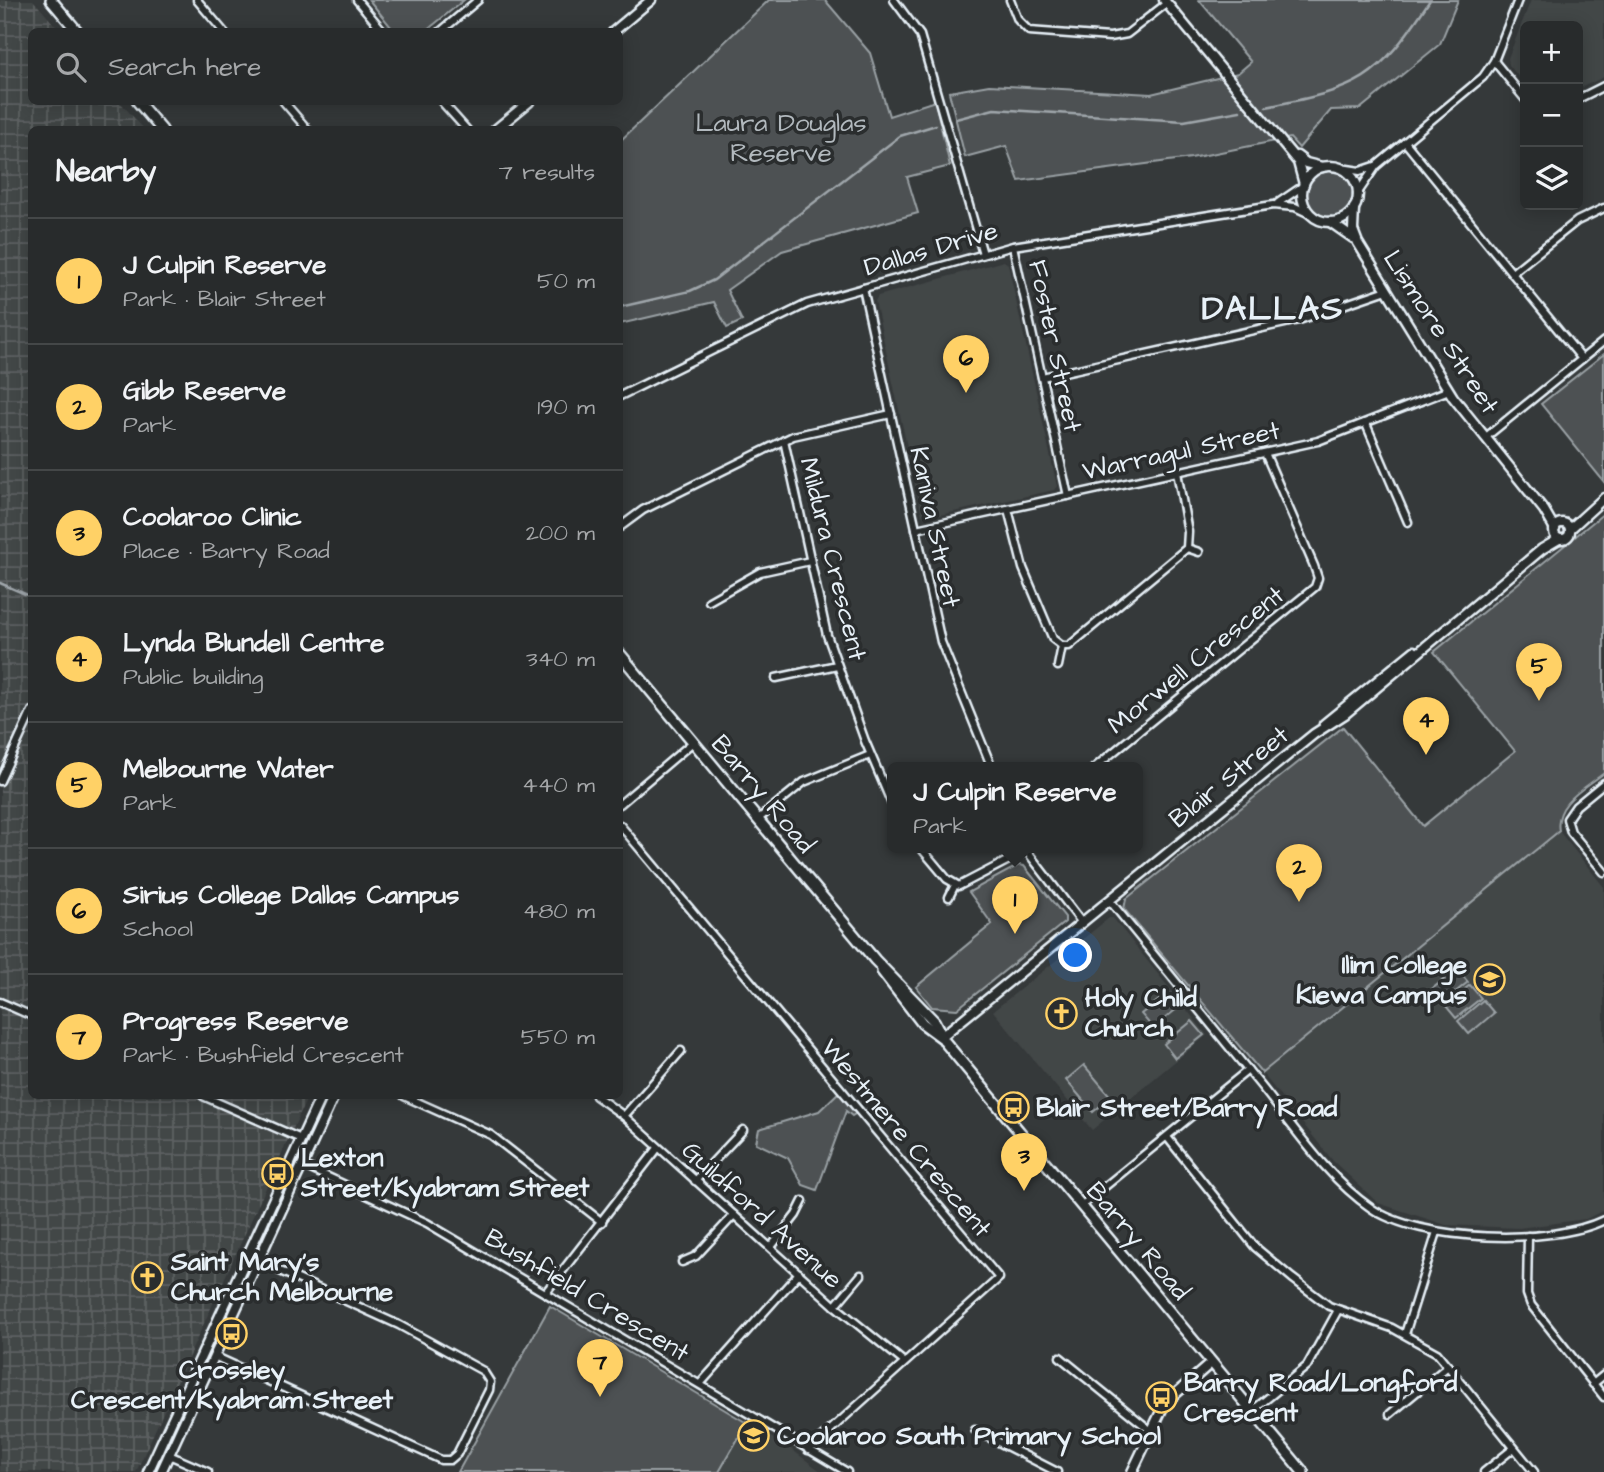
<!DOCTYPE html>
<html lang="en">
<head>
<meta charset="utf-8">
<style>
  :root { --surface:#282b2c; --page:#303334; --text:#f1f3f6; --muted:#a5a7a9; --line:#444748; --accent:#ffd166 }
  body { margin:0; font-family:"Architects Daughter",sans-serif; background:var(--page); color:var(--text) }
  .controls { position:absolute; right:21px; top:21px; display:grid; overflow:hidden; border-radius:10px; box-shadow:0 4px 18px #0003 }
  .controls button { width:63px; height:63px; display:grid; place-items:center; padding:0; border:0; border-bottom:2px solid var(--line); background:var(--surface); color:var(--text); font:35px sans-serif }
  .you { position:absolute; left:1076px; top:956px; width:24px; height:24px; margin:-18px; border:5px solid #fff; border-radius:50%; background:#1a73e8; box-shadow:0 0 0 10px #1a73e833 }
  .badge { display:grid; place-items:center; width:46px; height:46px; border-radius:50%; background:var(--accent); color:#111; font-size:23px; font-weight:700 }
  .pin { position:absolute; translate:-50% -58px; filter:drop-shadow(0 2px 4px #0008) }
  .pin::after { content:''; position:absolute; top:37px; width:24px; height:21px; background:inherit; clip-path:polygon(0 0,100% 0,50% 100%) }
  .popup { position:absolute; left:887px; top:762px; width:256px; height:91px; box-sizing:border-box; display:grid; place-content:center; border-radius:10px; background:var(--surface); filter:drop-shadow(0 2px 5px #0005); font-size:23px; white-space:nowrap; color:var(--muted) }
  .popup b { font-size:26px; color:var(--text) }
  .popup::after { content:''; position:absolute; left:50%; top:100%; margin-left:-14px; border:14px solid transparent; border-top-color:var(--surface) }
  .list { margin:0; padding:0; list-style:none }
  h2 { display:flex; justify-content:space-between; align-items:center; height:91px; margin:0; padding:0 28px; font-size:30px }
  h2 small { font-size:23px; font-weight:400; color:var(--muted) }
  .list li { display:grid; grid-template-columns:46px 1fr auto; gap:21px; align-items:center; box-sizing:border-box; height:126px; padding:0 28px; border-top:2px solid var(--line) }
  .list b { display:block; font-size:26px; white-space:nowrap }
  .list p { margin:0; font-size:23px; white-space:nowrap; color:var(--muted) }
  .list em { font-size:23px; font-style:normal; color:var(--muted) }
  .icon { flex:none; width:38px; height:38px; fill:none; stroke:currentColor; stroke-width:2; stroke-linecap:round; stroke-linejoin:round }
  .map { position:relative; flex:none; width:1604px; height:1472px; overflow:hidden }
  .search { position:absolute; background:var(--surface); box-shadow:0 4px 18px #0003; left:28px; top:28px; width:595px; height:77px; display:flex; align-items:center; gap:18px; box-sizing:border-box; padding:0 24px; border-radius:10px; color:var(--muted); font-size:26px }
  .panel { position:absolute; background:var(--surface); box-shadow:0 4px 18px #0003; left:28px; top:126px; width:595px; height:973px; border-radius:10px }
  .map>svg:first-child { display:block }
  .built { fill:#424647 }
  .industrial { fill:url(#industrial-grid) }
  .green { fill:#4d5152; stroke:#9aa1a5; stroke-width:2 }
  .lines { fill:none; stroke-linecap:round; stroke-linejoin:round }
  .stream { stroke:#a0a7ac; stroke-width:2.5 }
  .minor-casing { stroke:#e8f1f8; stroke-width:11 }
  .tertiary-casing { stroke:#e8f1f8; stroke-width:13 }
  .secondary-casing { stroke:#e8f1f8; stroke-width:14 }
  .minor { stroke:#2a2d2e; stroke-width:6 }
  .tertiary { stroke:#2a2d2e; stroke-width:8 }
  .secondary { stroke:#2a2d2e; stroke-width:9 }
  .labels { text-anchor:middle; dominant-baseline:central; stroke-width:7; stroke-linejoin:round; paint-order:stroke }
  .park-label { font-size:26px; fill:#b2b9be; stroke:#2a2d2e }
  .street-label { font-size:26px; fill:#e8f1f8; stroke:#2a2d2e }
  .poi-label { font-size:26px; font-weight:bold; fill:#e8f1f8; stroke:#2a2d2e; text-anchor:start }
  .district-label { font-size:33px; font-weight:bold; letter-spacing:2px; fill:#e8f1f8; stroke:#2a2d2e }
</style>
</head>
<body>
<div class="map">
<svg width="1604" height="1472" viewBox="0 0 1604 1472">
  <defs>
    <pattern id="industrial-grid" width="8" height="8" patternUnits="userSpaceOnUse" patternTransform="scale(1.75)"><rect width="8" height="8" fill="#424647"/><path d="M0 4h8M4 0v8" fill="none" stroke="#5d6162"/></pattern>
  </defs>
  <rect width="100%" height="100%" fill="#35393a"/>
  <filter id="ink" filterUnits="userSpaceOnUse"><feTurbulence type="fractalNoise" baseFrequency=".0143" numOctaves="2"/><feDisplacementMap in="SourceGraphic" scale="14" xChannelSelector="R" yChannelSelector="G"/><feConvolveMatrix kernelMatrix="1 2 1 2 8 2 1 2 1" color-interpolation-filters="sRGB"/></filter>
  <g filter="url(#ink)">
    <g class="built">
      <polygon points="1531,0 1604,0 1604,77 1578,89 1578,26 1525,26 1525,85 1509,65 1508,58"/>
      <polygon points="1004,261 1008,264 1057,486 1054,490 926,518 922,515 875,301 878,296"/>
      <polygon points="1559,831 1604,887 1604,1210 1586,1219 1519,1228 1446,1225 1378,1203 1333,1161 1262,1073"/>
      <polygon points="1109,918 1113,918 1207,1035 1092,1130 993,1011"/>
      <polygon points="747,1423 791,1449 822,1472 719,1472"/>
    </g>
    <polygon class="industrial" points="0,0 33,0 60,31 32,32 32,102 120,102 144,129 32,130 32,1096 308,1096 136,1472 0,1472"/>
    <g class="green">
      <polygon points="369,0 464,0 426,31 395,32"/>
      <polygon points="769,0 825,0 870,53 889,116 935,101 950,166 907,177 918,213 782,251 727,290 742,321 727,328 714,302 620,324 620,141"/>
      <polygon points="1199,0 1458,0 1440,44 1360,109 1331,110 1299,148 1290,138 1191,158 1019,181 1006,146 965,157 949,92 989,85 1151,94 1238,73 1251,62"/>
      <circle cx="1330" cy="194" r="25"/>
      <polygon points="1604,354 1604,482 1541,404"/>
      <path d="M 1604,513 L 1604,773 C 1584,789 1554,803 1559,831 L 1262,1073 L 1124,909 L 1126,899 L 1343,727 L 1423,826 L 1515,751 L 1434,652 Z"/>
      <polygon points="1019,865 1024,866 1065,917 1065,922 957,1009 932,1007 916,987 992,924 969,892"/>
      <polygon points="1457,969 1468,982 1443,1002 1432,989"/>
      <polygon points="1470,985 1481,998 1456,1018 1445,1005"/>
      <polygon points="1168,993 1179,1007 1153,1028 1141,1014"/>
      <polygon points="1483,1000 1494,1013 1469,1034 1458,1021"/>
      <polygon points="1192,1021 1204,1035 1175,1058 1164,1044"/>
      <polygon points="1084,1065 1111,1097 1093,1112 1066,1080"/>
      <polygon points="840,1091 858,1112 852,1116 846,1111 817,1190 803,1185 788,1158 756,1143 759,1129 819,1111"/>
      <polygon points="550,1306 747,1423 719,1472 458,1472"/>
    </g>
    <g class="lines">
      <g class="stream">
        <path d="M 1266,107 C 1361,88 1376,82 1430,0"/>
        <polyline points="956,119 994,109 1184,121 1240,111"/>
        <polyline points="620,307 690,291 714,280 900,136 936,125"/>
        <polyline points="0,583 32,597"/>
      </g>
      <defs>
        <g id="minor">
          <polyline points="197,0 224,32"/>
          <polyline points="357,0 384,32"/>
          <polyline points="894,0 920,35 983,254"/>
          <polyline points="1010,0 1018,20 1029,31 1110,37 1127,34 1167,3"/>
          <polyline points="440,32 478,0"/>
          <polyline points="1494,61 1525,99"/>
          <polyline points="1578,99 1604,86"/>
          <polyline points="284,102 308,130"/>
          <polyline points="442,102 467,130"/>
          <polyline points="1405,142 1582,359"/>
          <polyline points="1341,168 1360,171 1375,166"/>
          <polyline points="1357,194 1376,166 1483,77 1494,61 1518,0"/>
          <polyline points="1278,203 1303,186"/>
          <polyline points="1013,246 1068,496"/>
          <polyline points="1512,273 1577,221 1604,208"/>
          <polyline points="863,288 941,642 992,768"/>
          <polyline points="1042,377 1299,320 1387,290"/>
          <polyline points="620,396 807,304 1013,246 1273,205 1295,207 1310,214"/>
          <polyline points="1366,424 1408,522"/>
          <polyline points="1486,437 1604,341"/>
          <polyline points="784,440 827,635 865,741 892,804"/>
          <polyline points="1008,509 1023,568 1053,639 1062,646 1069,646 1187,548 1188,532 1177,472"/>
          <polyline points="620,527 643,510 793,436 891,414"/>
          <polyline points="916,529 1318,441 1449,390"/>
          <polyline points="1187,548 1199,552"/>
          <polyline points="709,601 760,572 810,561"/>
          <polyline points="1058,666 1062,646"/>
          <polyline points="776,678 837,665"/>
          <polyline points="1094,768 1315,587 1318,578 1314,566 1265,453"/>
          <polyline points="0,781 32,711"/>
          <polyline points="1604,783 1576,806 1567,819 1571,832 1604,872"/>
          <polyline points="620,804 693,742"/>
          <polyline points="757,820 804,782 870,755"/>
          <polyline points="620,825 999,1278 808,1450"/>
          <polyline points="921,848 947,879 959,886 1026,851"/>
          <polyline points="1026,850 1082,923"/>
          <polyline points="949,897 955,885"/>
          <path d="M 1110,901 C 1160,963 1211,1024 1261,1086 C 1295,1128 1327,1178 1371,1208 C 1420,1242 1552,1246 1604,1220"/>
          <polyline points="0,1002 32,1016"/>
          <polyline points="203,1096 301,1139"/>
          <polyline points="404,1096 491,1135 602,1222"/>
          <polyline points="596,1096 624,1116 835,1306 904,1362"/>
          <polyline points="624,1116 681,1051"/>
          <polyline points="1167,1137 1255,1247 1292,1278 1329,1306 1392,1328 1437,1353 1534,1472"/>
          <polyline points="302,1165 427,1223 847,1472"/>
          <polyline points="695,1181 743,1130"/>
          <polyline points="1081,1206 1248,1070"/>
          <polyline points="1528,1236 1527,1294 1531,1305 1604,1397"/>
          <polyline points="771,1247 796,1215 803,1201"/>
          <polyline points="682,1262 696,1256 734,1215"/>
          <polyline points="546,1292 658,1148"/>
          <polyline points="835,1306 861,1275"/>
          <polyline points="1405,1334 1437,1232"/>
          <polyline points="214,1356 441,1460 450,1460 457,1454 489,1390 490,1382 483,1371 399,1325 258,1261"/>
          <polyline points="1060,1357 1150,1430"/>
          <polyline points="700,1384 799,1273"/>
          <polyline points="1593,1384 1604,1375"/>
          <polyline points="1252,1411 1307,1366 1338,1310"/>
          <polyline points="1390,1414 1448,1366"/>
          <polyline points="975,1430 1057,1472"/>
          <polyline points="169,1455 208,1472"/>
          <polyline points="1484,1472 1514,1448"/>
        </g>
        <g id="tertiary">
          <polyline points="1164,0 1298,162 1304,184"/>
          <polyline points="613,32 651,0"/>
          <polyline points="495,130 529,102"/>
          <polyline points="1297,156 1306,163 1322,167"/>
          <circle cx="1330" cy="194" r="28"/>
          <polyline points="1354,208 1353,230 1358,243 1453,397 1544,510 1555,529"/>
          <polyline points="1330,222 1353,238"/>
          <circle cx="1562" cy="531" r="8"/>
          <polyline points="1570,529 1604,498"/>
          <polyline points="1324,724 1414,651"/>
          <polyline points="941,1037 1314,734 1345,714 1542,549 1559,539"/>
          <polyline points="148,1472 321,1096"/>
          <polyline points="161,1472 334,1096"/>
          <polyline points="1132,1472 1165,1403 1211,1363"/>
        </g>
        <g id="secondary">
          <polyline points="51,0 78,32"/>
          <polyline points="138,102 162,130"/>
          <polyline points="620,654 875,960 934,1021 945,1042 1303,1472"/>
          <polyline points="882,971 922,1023 941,1037"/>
        </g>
      </defs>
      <use href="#minor" class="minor-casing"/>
      <use href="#tertiary" class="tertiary-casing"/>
      <use href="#secondary" class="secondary-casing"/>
      <use href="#minor" class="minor"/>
      <use href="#tertiary" class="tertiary"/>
      <use href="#secondary" class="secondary"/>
    </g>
  </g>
  <defs>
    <symbol id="school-ring" viewBox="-11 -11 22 22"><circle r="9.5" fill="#2a2d2e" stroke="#ffd166" stroke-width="1.5"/><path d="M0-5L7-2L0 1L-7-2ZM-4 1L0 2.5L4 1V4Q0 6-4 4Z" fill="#ffd166"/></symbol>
    <symbol id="church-ring" viewBox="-11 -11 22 22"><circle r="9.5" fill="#2a2d2e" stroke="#ffd166" stroke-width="1.5"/><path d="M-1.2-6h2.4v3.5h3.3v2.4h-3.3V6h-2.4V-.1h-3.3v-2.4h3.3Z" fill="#ffd166"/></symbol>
    <symbol id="bus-ring" viewBox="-11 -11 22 22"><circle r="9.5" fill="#2a2d2e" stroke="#ffd166" stroke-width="1.5"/><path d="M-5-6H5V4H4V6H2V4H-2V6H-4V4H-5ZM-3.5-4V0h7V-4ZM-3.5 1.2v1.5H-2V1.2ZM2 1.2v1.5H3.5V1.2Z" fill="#ffd166"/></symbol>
  </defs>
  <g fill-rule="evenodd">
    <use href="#school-ring" x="1472" y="962" width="35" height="35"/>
    <use href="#church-ring" x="1044" y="996" width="35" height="35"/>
    <use href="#bus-ring" x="996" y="1090" width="35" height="35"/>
    <use href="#bus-ring" x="260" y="1156" width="35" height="35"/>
    <use href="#church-ring" x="130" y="1260" width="35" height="35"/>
    <use href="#bus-ring" x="214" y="1316" width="35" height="35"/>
    <use href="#bus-ring" x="1144" y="1380" width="35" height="35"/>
    <use href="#school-ring" x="736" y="1418" width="35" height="35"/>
  </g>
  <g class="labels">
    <g class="park-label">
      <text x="781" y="123">Laura Douglas<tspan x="781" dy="30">Reserve</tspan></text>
    </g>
    <g class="street-label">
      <text transform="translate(931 249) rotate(-16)">Dallas Drive</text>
      <text transform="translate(1441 332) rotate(57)">Lismore Street</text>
      <text transform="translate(1055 346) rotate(78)">Foster Street</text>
      <text transform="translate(1181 451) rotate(-12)">Warragul Street</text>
      <text transform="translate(935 527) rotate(78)">Kaniva Street</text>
      <text transform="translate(833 559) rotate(76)">Mildura Crescent</text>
      <text transform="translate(1196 660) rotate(-39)">Morwell Crescent</text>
      <text transform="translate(1229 777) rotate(-39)">Blair Street</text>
      <text transform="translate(763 794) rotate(50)">Barry Road</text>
      <text transform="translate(906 1138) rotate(50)">Westmere Crescent</text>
      <text transform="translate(762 1215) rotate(42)">Guildford Avenue</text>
      <text transform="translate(1138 1241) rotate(50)">Barry Road</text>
      <text transform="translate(587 1295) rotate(31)">Bushfield Crescent</text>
    </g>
    <g class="poi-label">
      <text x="1467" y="965" text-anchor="end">Ilim College<tspan x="1467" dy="30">Kiewa Campus</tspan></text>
      <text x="1085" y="998">Holy Child<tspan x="1085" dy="30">Church</tspan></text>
      <text x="1036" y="1108">Blair Street/Barry Road</text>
      <text x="301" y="1158">Lexton<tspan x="301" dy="30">Street/Kyabram Street</tspan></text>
      <text x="171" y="1262">Saint Mary's<tspan x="171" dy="30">Church Melbourne</tspan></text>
      <text x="232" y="1370" text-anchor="middle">Crossley<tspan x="232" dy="30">Crescent/Kyabram Street</tspan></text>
      <text x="1184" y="1383">Barry Road/Longford<tspan x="1184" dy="30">Crescent</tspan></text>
      <text x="777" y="1436">Coolaroo South Primary School</text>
    </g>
    <g class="district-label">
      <text x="1273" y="309">DALLAS</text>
    </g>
  </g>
</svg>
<div class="controls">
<button>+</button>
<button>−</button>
<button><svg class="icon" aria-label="layers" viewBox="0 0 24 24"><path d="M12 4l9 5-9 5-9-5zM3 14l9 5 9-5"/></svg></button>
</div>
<div class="you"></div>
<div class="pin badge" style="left:1015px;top:934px">1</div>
<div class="popup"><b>J Culpin Reserve</b>Park</div>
<div class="pin badge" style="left:1299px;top:902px">2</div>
<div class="pin badge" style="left:1024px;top:1191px">3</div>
<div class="pin badge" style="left:1426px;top:755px">4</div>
<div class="pin badge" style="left:1539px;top:701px">5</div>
<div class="pin badge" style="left:966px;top:393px">6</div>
<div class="pin badge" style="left:600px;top:1397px">7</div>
<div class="search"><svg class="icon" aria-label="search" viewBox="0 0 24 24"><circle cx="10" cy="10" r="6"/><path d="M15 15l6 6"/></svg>Search here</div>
<section class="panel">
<h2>Nearby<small>7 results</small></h2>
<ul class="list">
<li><span class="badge">1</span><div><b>J Culpin Reserve</b><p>Park · Blair Street</p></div><em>50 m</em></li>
<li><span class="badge">2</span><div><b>Gibb Reserve</b><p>Park</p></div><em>190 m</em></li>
<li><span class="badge">3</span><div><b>Coolaroo Clinic</b><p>Place · Barry Road</p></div><em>200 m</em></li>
<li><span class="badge">4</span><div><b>Lynda Blundell Centre</b><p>Public building</p></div><em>340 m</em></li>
<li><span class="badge">5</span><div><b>Melbourne Water</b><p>Park</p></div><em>440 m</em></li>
<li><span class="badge">6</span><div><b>Sirius College Dallas Campus</b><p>School</p></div><em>480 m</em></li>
<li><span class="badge">7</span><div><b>Progress Reserve</b><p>Park · Bushfield Crescent</p></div><em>550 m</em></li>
</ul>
</section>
</div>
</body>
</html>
